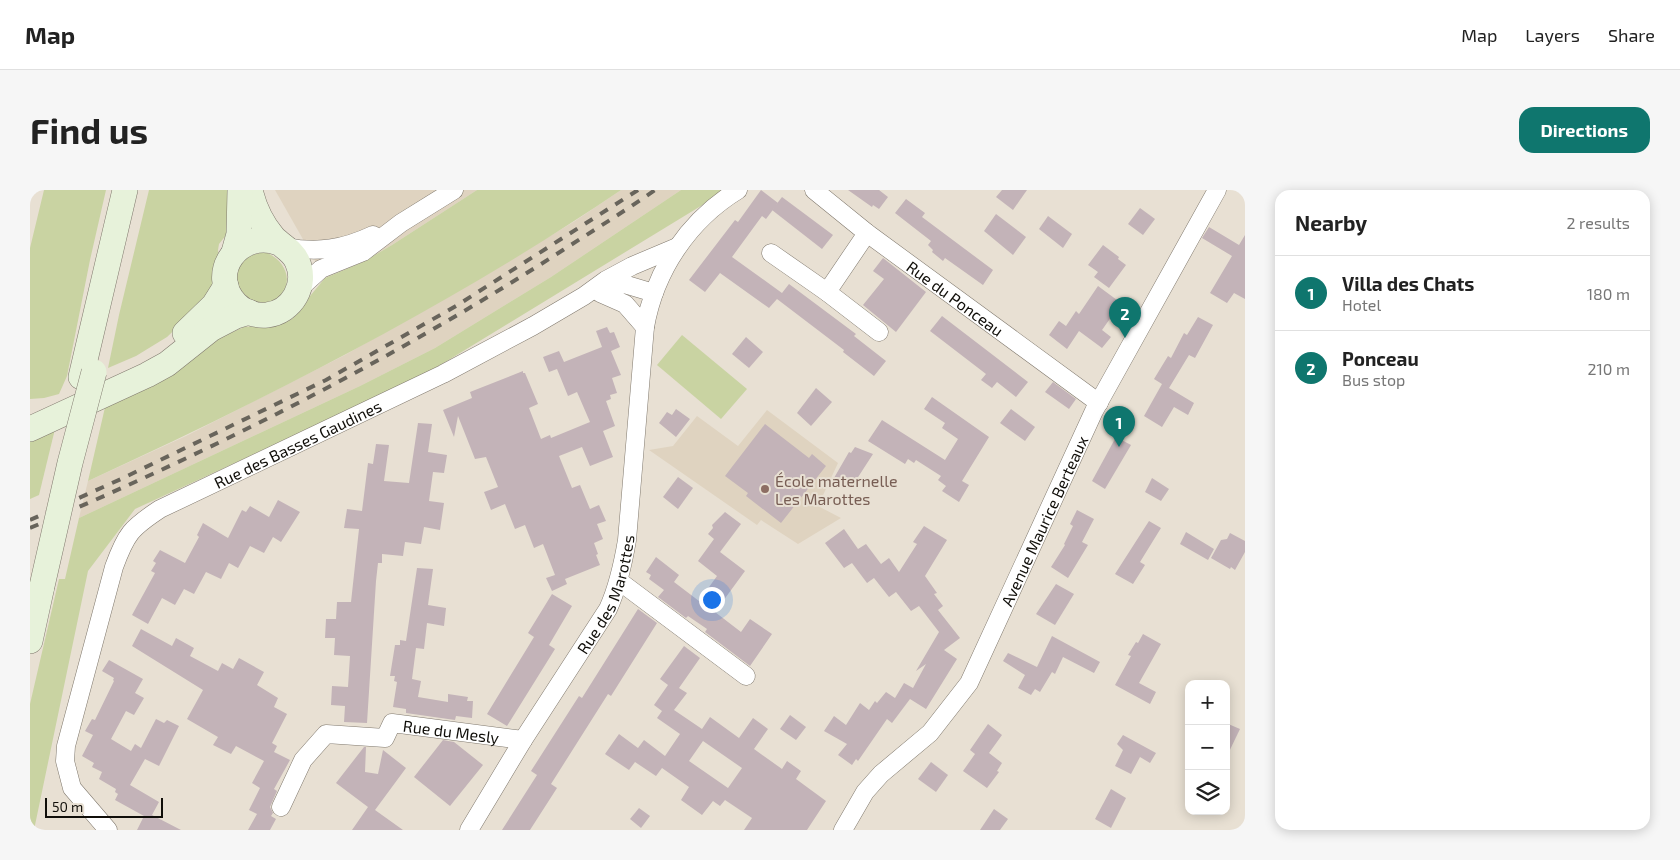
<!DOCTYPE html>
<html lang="en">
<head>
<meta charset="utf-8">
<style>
  :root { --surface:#fff; --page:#f6f6f6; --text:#222; --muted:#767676; --line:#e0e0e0; --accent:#0f766e }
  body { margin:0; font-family:"Exo 2",sans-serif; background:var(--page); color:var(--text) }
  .controls { position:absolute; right:15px; bottom:15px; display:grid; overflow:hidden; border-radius:10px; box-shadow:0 2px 12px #0003 }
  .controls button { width:45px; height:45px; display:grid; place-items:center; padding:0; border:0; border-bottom:1px solid var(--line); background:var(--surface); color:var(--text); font:25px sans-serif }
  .scale { position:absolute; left:15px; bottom:12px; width:118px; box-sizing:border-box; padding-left:5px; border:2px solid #100e09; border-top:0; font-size:14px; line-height:18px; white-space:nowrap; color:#100e09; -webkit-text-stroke:4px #e8e0d3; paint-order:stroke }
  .you { position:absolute; left:681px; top:409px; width:18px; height:18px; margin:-12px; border:4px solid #fff; border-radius:50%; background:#1a73e8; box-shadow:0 0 0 8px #1a73e833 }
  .badge { display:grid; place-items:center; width:32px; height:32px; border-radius:50%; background:var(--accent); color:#fff; font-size:16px; font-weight:700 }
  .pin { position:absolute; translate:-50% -41px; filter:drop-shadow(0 1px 2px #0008) }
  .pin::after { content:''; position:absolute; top:26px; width:18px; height:15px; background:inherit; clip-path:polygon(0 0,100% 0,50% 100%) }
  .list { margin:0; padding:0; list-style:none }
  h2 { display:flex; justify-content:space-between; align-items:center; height:65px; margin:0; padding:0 20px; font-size:21px }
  h2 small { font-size:16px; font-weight:400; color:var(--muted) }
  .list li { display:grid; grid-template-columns:32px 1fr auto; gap:15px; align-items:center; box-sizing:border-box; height:75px; padding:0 20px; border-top:1px solid var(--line) }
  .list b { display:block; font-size:19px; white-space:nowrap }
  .list p { margin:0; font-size:16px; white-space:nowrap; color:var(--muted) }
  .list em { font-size:16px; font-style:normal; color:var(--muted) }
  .icon { flex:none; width:28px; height:28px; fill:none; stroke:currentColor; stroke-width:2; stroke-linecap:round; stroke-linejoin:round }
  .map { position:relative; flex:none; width:1215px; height:640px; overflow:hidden; border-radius:15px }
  header { display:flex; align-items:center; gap:30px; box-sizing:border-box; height:70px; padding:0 25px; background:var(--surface); border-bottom:1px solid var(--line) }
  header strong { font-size:24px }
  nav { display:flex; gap:28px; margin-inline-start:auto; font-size:18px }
  .intro { display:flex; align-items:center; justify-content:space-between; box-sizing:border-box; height:120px; padding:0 30px }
  h1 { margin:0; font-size:35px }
  .button { padding:12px 22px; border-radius:15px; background:var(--accent); color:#fff; font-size:18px; font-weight:700 }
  main { display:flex; gap:30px; padding:0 30px }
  aside { flex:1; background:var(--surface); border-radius:15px; box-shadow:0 2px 12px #0003 }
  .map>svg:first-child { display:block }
  .built { fill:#dfd3c0 }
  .green { fill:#c9d3a2 }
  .building { fill:#c3b3b8; fill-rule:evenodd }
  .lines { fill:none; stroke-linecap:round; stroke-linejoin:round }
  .street-casing { stroke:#80796e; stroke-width:19 }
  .secondary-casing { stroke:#80796e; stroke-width:26 }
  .street { stroke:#fff; stroke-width:18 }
  .secondary { stroke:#e7f2da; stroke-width:25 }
  .rail { stroke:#68645b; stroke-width:4; stroke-dasharray:9 9; stroke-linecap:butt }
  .secondary-bridge-casing { stroke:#80796e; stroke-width:26; stroke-linecap:butt }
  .secondary-bridge { stroke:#e7f2da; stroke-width:25 }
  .education-dot { fill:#8d6e63; stroke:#e8e0d3; stroke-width:2 }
  .labels { text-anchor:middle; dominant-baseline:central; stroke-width:4; stroke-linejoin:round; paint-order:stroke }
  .street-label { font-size:16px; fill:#100e09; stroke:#e8e0d3 }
  .education-label { font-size:16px; fill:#785e54; stroke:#e8e0d3; text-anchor:start }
</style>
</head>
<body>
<header>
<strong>Map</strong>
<nav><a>Map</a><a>Layers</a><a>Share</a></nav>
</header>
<div class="intro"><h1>Find us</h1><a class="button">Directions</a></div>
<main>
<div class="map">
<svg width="1215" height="640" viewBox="0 0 1215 640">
  <rect width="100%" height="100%" fill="#e8e0d3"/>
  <g class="built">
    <polygon points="245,0 447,0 362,55 333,72 295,88"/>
    <polygon points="591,0 651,0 521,87 405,158 330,196 49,328 58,291 156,246 315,165 462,81 545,31"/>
    <polygon points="737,220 808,273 788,316 811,328 768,354 731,330 727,335 619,260 643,256 667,226 708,256"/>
  </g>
  <g class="green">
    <polygon points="14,0 76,0 60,70 37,186 29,204 14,208 0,209 0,58"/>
    <polygon points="119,0 197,0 197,44 189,54 188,60 189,67 184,95 162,123 137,147 106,166 78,178 89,125"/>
    <path d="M 447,0 L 591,0 C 423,114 242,206 58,291 L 76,213 L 185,150 L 205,141 L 214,137 L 253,133 L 262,129 L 270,121 L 280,106 L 295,88 L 333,72 L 362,55 Z"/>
    <polygon points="651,0 697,0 389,188 105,319 58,381 4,640 0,640 0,514 29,389 35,389 49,328 330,196 405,158 521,87"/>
    <path d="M 235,62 C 252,68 265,88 251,105 C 247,108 243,112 238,113 C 233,114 227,113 222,113 L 205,95 C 207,70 211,67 235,62 Z"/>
    <polygon points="652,145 717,199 691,229 627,175"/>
    <polygon points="25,239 9,305 0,309 0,250"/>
  </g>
  <g class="building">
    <polygon points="731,0 748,13 736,29 732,26 702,67 752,103 759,94 826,144 824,146 856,171 844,186 813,162 814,160 747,109 739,118 690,83 675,102 659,90 705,30 708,32"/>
    <polygon points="818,0 849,0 858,7 849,19 843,15 842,17"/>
    <polygon points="972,0 997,0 983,20 966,7"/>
    <polygon points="752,7 803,45 792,59 742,20"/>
    <polygon points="876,9 895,23 892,27 963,80 953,95 915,68 913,71 902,62 903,60 898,55 901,51 865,23"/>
    <polygon points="1110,18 1125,29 1113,45 1098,34"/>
    <polygon points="966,24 996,47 983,65 954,41"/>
    <polygon points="1018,26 1042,44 1033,58 1009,39"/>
    <polygon points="1179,37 1209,55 1215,45 1215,109 1204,103 1197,113 1180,103 1202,66 1172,48"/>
    <polygon points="1073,55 1089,67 1088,69 1096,75 1079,98 1064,87 1068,82 1058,75"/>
    <polygon points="853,68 896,102 866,142 833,115 854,89 843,81"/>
    <polygon points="1068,96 1091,113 1072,140 1081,147 1072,158 1049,141 1037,159 1019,145 1029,131 1036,136 1046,121 1049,124"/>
    <polygon points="912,126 998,192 986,207 967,192 962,198 951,190 956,184 900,141"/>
    <polygon points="1168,127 1183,135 1165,168 1159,165 1139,198 1164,213 1158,225 1144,217 1132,237 1114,226 1132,194 1124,189 1138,166 1141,168 1154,143 1157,145"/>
    <polygon points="577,137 580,143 584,142 590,157 581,161 591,185 582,188 587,203 580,205 581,209 576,211 585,236 573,241 583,267 560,276 552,257 529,266 542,298 550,295 560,319 569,315 576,331 567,334 573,349 564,353 568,364 566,365 570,375 535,389 537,394 522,401 516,388 525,385 513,354 504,358 495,335 485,339 475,314 461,320 454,302 468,297 456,267 445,269 428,226 424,247 413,220 442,208 440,202 493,181 493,183 495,183 508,214 499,218 511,249 520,245 521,248 560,232 547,202 538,206 527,179 519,182 513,167 529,161 534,172 572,157 566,141"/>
    <polygon points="716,147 733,162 719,178 702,164"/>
    <polygon points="1023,192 1046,209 1039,219 1015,202"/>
    <polygon points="786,198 802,212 781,236 767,223"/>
    <polygon points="902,207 959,247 932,291 939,295 929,312 912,301 916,296 908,290 911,286 886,270 884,273 878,269 875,274 838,251 852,230 915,270 928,249 912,238 915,233 894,219"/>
    <polygon points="646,219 660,229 646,247 629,233 637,222 642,225"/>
    <polygon points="981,219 1005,237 995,251 970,233"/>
    <polygon points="388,233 402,234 398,262 417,265 414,283 403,282 399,311 414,313 410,340 394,337 391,354 375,352 373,366 352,364 352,373 348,373 346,391 337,533 314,532 315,516 301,515 302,496 318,497 320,466 304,465 305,448 295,448 296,429 306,429 307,412 321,412 329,339 314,338 317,319 332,321 338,273 343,274 346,254 359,255 354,291 379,293"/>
    <polygon points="735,234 779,268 782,264 796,276 751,333 716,306 718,303 695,286"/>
    <polygon points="1086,247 1101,255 1075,299 1062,291"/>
    <polygon points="825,257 843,264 821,298 804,288 819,262 821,263"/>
    <polygon points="648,287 663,298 648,319 633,307"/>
    <polygon points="1122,288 1139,299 1131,311 1115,302"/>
    <polygon points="248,310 270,322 251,352 243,347 234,363 220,356 208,378 199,373 191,389 176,382 164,404 154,399 145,415 132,408 118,434 102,425 125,383 121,381 126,373 123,371 130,360 155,373 169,347 167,345 173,333 198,348 212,320 216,322 220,316 239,327"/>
    <polygon points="1047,320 1064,329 1052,352 1058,355 1038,388 1021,377 1035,355 1034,354 1043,336 1040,334"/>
    <polygon points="695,322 711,334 690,362 715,381 685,422 711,442 720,429 742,444 720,476 675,442 677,439 658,426 656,428 628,407 634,400 619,389 621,385 616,382 626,367 649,385 644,392 669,411 687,386 668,371 684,349 678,344 683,338 682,335"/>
    <polygon points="1119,331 1131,338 1110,372 1115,375 1103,394 1085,384"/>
    <polygon points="894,336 917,350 895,386 907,403 904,404 913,416 908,420 930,448 914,460 927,469 896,519 880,509 862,533 857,529 828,571 826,569 822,575 808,565 817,554 794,541 804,526 816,535 830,513 839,520 845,511 847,513 856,502 865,508 874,493 883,498 896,474 886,481 909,442 889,416 881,421 866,402 859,407 844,388 837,393 822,373 814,378 795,353 814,339 828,359 836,354 851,374 859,368 869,382 887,354 883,352"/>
    <polygon points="1156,342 1184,359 1178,370 1150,354"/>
    <polygon points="1200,343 1215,351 1215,362 1205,380 1201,377 1200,379 1181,368 1191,350 1197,349"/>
    <polygon points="387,378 403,379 398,415 416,418 414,436 397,433 394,459 386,458 382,489 391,491 388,507 418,512 418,504 438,507 437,511 443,511 442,528 426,526 425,530 376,523 376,519 363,517 367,492 364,491 365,486 360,486 365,455 370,455 370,450 376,451"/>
    <polygon points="1026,394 1044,404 1025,435 1006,424"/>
    <polygon points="522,404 542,416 519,455 525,459 477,536 457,524 504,447 498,443"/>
    <polygon points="608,419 627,433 581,506 578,504 521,594 527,598 500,640 472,640 507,585 501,581 549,506 552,508"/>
    <polygon points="111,439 142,456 146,448 164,458 160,466 188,481 192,473 203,479 209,468 234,482 227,495 248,508 244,517 257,524 242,553 247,556 244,562 260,570 244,599 247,601 240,617 243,623 241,626 246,629 240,640 218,640 227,624 219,620 230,598 222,593 234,571 206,556 201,564 183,555 188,547 157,529 173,500 102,456"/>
    <polygon points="1113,444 1131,454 1109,493 1126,502 1120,514 1085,495 1101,466 1098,465 1106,452 1108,453"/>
    <polygon points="1022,446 1070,472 1064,483 1033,467 1025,484 1022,482 1010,502 1005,499 1001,505 988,498 995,485 973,471 978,463 1007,477"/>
    <path d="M 654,456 L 670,468 L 649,498 L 657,503 L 644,520 L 672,539 L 680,527 L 709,548 L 723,528 L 738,539 L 724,559 L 752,579 L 757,571 L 771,581 L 766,589 L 796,611 L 777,640 L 714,640 L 722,628 L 695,610 L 690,616 L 683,611 L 672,625 L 651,610 L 659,597 L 632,578 L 626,586 L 605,572 L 599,580 L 575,564 L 589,544 L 608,558 L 614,550 L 635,566 L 650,544 L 627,528 L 632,521 L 624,515 L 638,495 L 630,489 ZM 673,551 L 712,578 L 698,598 L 659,571 Z"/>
    <polygon points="79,470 113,489 105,503 114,508 104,525 96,521 81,549 101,561 105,554 111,558 126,529 134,533 137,530 149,536 129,576 115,569 100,595 129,612 122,625 151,640 107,640 114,626 85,610 88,604 85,602 86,599 69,589 72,582 62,577 64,573 52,566 63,545 55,541 62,529 65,530 84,491 83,490 84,488 72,481"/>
    <polygon points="760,525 776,537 766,550 750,539"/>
    <polygon points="1196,533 1210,539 1196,568"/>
    <polygon points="958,534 972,545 959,563 972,573 967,581 969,582 957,598 933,581 945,564 940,560"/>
    <polygon points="1093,545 1126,563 1120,573 1110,567 1101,584 1085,576 1093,560 1087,554"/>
    <polygon points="413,550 424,552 453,575 420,616 384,587"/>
    <polygon points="334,557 336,557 335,582 348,584 353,560 376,578 345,620 373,640 322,640 338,617 306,593"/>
    <polygon points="901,572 918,585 906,602 888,589"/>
    <polygon points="1081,599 1096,608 1081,638 1065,629"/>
    <polygon points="609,618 620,626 611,638 600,629"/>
    <polygon points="964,619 978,629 970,640 950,640"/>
  </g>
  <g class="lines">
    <defs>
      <g id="street">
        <path id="s1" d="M 784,0 L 837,43 L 1069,213"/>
        <polyline points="837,43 797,102 849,142"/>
        <path d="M 256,57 C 288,63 313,59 343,45"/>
        <polyline points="741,63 797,102"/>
        <polyline points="270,98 291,79 333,62 371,33 424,0"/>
        <polyline points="572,102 594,94 624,103"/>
        <polyline points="570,103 595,114 615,137"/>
        <polyline points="589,391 716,486"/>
        <path id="s2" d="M 251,617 L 273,570 L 296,544 L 355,548 L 362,533 L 493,550"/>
        <path id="s3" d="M 78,640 L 42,598 L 35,571 L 36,556 L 84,377 C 96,344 101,338 130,319 L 413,184 L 503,136 L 554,106 L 576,90 L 602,76 L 647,57"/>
        <path id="s4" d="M 439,640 L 493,550 L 578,419 C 588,397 593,374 597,350 L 615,137 C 625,80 659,30 708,0"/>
        <path id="s5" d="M 813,640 L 835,602 L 851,584 L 900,543 L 939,493 L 1064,221 L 1187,0"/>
      </g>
      <g id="secondary">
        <path d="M 220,0 C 224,17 232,34 243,47 C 251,56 262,60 267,71 C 278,95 262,122 237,125 C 226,126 214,122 206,114 C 176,83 210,38 249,53"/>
        <polyline points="204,62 209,44 210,0"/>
        <polyline points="155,143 184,115 196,96"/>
        <polyline points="51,187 95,0"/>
        <polyline points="0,239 117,185 137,174 181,139 206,126 219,122"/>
        <polyline points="0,451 12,396"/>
      </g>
    </defs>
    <use href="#street" class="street-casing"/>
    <use href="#secondary" class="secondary-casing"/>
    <use href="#street" class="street"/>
    <use href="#secondary" class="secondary"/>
    <g class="rail">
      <polyline points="0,330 91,289 296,190 426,116 608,0"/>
      <path d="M 0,338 C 185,260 364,169 533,60 C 564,40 595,21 625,0"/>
    </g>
    <defs>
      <polyline id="secondary-bridge" points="12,396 40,273 64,182"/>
    </defs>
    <use href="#secondary-bridge" class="secondary-bridge-casing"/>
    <use href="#secondary-bridge" class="secondary-bridge"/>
  </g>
  <circle class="education-dot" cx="735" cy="299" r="5"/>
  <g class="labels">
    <g class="street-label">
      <text stroke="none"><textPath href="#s1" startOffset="178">Rue du Ponceau</textPath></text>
      <text stroke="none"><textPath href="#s3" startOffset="512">Rue des Basses Gaudines</textPath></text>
      <text stroke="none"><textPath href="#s5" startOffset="374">Avenue Maurice Berteaux</textPath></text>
      <text stroke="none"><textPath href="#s4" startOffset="274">Rue des Marottes</textPath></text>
      <text stroke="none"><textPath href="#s2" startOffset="222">Rue du Mesly</textPath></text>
    </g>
    <g class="education-label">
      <text x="745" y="290">École maternelle<tspan x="745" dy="18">Les Marottes</tspan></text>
    </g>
  </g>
</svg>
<div class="controls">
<button>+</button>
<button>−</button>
<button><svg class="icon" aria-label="layers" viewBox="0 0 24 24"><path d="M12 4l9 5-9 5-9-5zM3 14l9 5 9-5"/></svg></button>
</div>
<div class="scale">50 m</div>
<div class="you"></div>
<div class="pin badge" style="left:1089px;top:257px">1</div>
<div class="pin badge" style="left:1095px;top:148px">2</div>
</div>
<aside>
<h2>Nearby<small>2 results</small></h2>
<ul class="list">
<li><span class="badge">1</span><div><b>Villa des Chats</b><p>Hotel</p></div><em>180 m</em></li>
<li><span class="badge">2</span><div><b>Ponceau</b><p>Bus stop</p></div><em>210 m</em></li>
</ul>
</aside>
</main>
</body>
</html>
